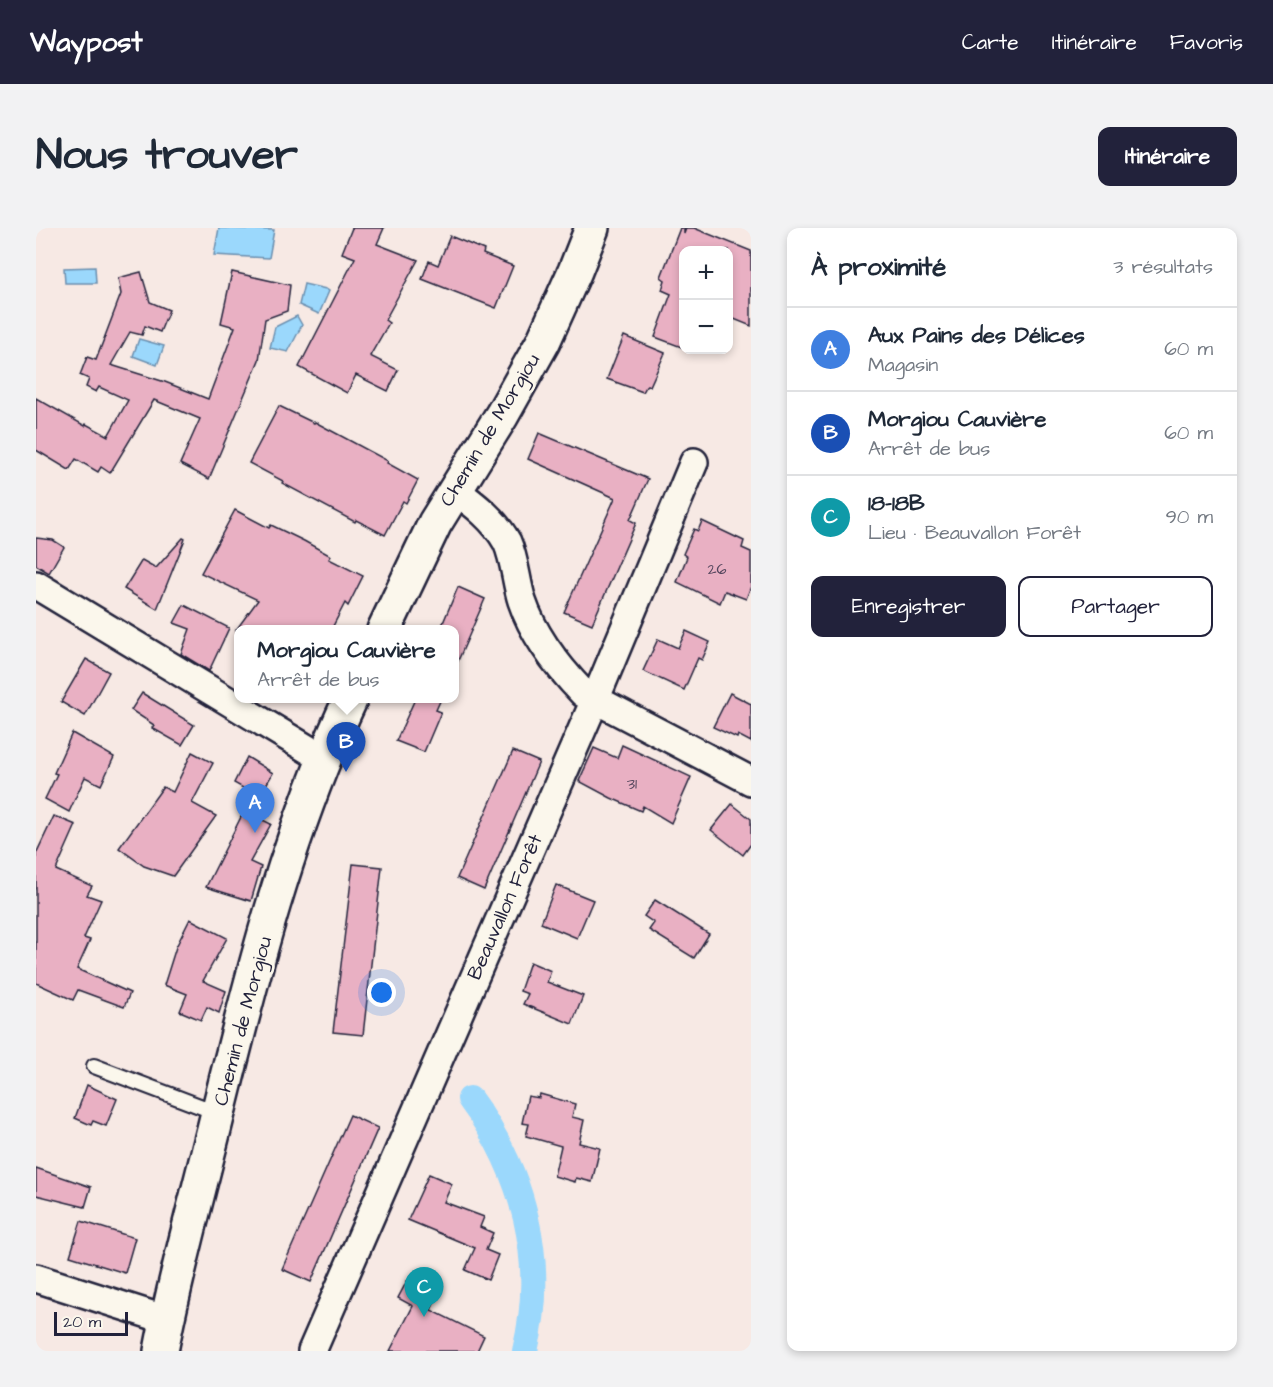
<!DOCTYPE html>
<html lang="fr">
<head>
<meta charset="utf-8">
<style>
  :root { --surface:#fff; --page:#f2f2f3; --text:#1f2937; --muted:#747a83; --line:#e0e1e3; --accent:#22223b }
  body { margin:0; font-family:"Architects Daughter",sans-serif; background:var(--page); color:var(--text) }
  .controls { position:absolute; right:18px; top:18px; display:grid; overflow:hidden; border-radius:12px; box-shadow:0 3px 9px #0003 }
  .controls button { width:54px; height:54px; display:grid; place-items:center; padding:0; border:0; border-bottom:2px solid var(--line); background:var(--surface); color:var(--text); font:30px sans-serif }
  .scale { position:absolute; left:18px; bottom:15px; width:74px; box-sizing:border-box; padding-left:6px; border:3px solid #22223b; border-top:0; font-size:16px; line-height:21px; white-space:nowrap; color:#22223b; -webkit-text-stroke:4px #fbf7ec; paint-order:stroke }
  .you { position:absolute; left:346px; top:765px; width:21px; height:21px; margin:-15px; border:4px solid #fff; border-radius:50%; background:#1a73e8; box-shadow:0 0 0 9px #1a73e833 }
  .badge { display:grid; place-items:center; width:39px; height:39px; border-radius:50%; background:var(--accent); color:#fff; font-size:20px; font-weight:700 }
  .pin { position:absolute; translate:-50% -50px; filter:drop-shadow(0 2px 3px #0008) }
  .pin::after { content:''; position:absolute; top:32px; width:21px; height:18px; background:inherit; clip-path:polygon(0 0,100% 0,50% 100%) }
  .popup { position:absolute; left:198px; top:397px; width:225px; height:78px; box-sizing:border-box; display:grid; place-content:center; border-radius:12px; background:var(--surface); filter:drop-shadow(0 2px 4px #0005); font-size:20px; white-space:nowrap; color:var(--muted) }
  .popup b { font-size:22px; color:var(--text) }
  .popup::after { content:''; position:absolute; left:50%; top:100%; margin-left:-12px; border:12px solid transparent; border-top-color:var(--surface) }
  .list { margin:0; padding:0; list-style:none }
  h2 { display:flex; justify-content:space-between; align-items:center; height:78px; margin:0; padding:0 24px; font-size:26px }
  h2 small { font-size:20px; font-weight:400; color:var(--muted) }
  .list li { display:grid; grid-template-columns:39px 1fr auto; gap:18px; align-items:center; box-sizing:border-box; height:84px; padding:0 24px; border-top:2px solid var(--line) }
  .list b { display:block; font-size:22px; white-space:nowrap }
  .list p { margin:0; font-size:20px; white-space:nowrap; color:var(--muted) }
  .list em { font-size:20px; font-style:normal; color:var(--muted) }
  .actions { display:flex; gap:12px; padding:18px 24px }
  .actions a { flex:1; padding:14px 0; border:2px solid var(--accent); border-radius:12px; text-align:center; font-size:21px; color:var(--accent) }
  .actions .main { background:var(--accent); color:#fff }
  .map { position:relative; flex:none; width:715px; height:1123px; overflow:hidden; border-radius:12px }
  header { display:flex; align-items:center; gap:36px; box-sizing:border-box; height:84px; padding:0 30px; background:var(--accent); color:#fff }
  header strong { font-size:28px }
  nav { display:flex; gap:33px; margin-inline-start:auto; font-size:21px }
  .intro { display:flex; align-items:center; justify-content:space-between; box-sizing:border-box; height:144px; padding:0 36px }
  h1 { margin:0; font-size:42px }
  .button { padding:15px 27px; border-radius:12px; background:var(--accent); color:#fff; font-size:21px; font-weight:700 }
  main { display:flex; gap:36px; padding:0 36px }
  aside { flex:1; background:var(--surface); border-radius:12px; box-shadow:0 3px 9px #0003 }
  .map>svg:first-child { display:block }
  .water { fill:#9bd8fc; stroke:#6b8faf; stroke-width:1.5 }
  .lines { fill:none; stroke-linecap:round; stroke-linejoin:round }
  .canal { stroke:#9bd8fc; stroke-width:26 }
  .building { fill:#e9b0c3; stroke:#22223b; stroke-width:1.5 }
  .lane-casing { stroke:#22223b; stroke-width:18 }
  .street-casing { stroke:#22223b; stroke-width:32 }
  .secondary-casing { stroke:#22223b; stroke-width:38 }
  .lane { stroke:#fbf7ec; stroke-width:14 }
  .street { stroke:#fbf7ec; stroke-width:27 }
  .secondary { stroke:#fbf7ec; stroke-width:33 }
  .labels { text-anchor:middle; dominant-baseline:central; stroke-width:5; stroke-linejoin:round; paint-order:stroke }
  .number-label { font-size:16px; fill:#54465d }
  .street-label { font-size:20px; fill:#22223b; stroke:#fbf7ec }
</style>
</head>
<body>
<header>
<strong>Waypost</strong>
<nav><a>Carte</a><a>Itinéraire</a><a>Favoris</a></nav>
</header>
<div class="intro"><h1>Nous trouver</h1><a class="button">Itinéraire</a></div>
<main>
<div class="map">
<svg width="715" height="1123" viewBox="0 0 715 1123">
  <rect width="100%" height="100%" fill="#f7e9e4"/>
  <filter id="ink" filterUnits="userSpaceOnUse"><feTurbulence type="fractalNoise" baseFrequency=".0167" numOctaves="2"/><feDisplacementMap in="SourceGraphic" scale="12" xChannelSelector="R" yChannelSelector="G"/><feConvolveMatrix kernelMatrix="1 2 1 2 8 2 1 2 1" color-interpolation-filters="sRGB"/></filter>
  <g filter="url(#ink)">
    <g class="water">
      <polygon points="183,0 238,2 233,30 178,27"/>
      <polygon points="59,39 60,55 29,55 28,40"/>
      <polygon points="268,56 290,61 293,63 283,86 263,77"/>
      <polygon points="261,88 266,97 252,124 234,120 239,99"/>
      <polygon points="103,111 128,118 121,137 97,128"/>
    </g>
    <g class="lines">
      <path class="canal" d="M 434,871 C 488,944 511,1033 489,1123"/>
    </g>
    <g class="building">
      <polygon points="316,0 348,0 341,16 382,32 349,92 353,95 334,128 362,142 352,163 320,147 311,165 263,139 319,30 306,25"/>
      <polygon points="644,0 648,0 648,6 650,0 658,0 715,23 715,98 693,89 693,22 648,22 648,120 619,109 635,66 626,62 629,52 625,49"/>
      <polygon points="414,8 448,22 447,26 477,38 460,80 386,51 393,33 402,37"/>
      <polygon points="105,44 114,74 133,82 124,104 109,98 106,107 94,104 75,137 129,154 172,171 199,99 185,95 196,44 254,57 251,83 229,91 223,132 173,251 144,236 164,191 118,172 74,245 65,239 62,244 40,231 33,242 0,222 0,170 49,198 50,196 72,208 92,172 63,159 60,164 50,159 53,151 44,147 51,129 60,132 85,66 82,50"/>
      <polygon points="588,108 629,125 614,158 611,157 607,164 571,151"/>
      <polygon points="243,178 278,195 279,194 352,233 351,235 382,252 370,275 367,273 349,307 320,292 319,294 246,255 247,253 213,235"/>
      <polygon points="503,205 612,251 594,292 600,295 556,396 528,384 579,270 492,231"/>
      <polygon points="199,282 233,300 235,297 268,313 295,328 293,331 327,348 312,378 309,375 295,402 200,402 222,372 165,345"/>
      <polygon points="666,293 708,313 706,320 715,324 715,358 710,371 689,363 684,375 641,354 651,329 647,326 658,301 662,303"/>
      <polygon points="0,310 17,312 28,319 13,345 0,337"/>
      <polygon points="147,310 149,311 121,381 88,361 106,332 120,340"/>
      <polygon points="422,359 449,371 418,442 418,402 404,402"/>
      <polygon points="148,377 193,400 173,443 145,426 154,401 138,395"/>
      <polygon points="650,403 674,414 666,432 662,430 648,462 607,443 622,411 642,420"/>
      <polygon points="50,431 73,444 49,488 25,474"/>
      <polygon points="106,465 158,497 146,517 116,500 118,497 95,482"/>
      <polygon points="694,465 715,476 715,514 702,507 701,510 677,499"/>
      <polygon points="379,471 405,471 400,482 405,484 388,524 360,513"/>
      <polygon points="36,505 78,529 65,557 49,549 33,584 9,571 21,546 18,545"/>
      <polygon points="586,517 655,549 635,595 607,578 605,583 575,570 543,553 558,520 581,530"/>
      <polygon points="477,523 503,534 448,662 421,650"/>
      <polygon points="156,524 177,535 156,575 180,588 137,648 108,638 83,620 127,559 137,564"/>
      <polygon points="211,529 237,545 223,569 198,555"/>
      <polygon points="696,576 715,591 715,616 707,627 675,602"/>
      <polygon points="208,583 235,596 214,634 225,639 215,673 170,659"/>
      <polygon points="18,588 40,597 20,642 56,658 51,667 65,672 48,710 54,712 41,741 94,765 88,779 42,762 37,772 0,755 0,626"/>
      <polygon points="317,636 346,639 327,807 297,804"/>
      <polygon points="520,657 557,672 541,710 505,695"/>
      <polygon points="619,672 673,706 658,730 613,702 618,695 608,688"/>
      <polygon points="154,691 191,710 167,753 190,763 183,785 171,779 165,792 144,783 151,766 128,757 140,719"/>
      <polygon points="494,734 515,743 511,754 547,768 536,796 487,776 492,766 484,763"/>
      <polygon points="51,857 81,871 70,898 57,893 55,897 39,890"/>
      <polygon points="504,866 539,876 536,889 548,892 543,915 564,920 556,954 540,950 539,954 518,948 525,918 490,908 493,896 486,895 492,868 503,870"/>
      <polygon points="314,887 342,900 275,1054 246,1041"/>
      <polygon points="0,940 55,959 49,979 0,967"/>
      <polygon points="393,946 416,956 408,974 448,989 444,999 457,1005 450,1022 462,1027 452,1052 429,1042 439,1020 372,992"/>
      <polygon points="45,993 99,1010 89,1045 34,1028"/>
      <polygon points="371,1053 401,1068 395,1082 448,1108 441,1123 354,1123 377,1078 362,1070"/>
    </g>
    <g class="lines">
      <defs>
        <polyline id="lane" points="58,838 182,885"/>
        <g id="street">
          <path d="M 419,262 C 438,276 459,292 471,314 C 479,332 480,354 486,373 C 497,406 523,440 547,465 L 715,553"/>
          <polyline points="0,357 288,531"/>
          <polyline points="0,1050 131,1092"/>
          <polyline points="276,1123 559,472 658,234"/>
        </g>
        <g id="secondary">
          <polyline points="348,402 399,295 466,187 507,114 539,43 556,0"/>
          <path d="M 125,1123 C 140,1044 162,967 181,889 C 216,747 252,603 315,470"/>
        </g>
      </defs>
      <use href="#lane" class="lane-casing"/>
      <use href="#street" class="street-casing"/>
      <use href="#secondary" class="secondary-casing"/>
      <use href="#lane" class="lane"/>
      <use href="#street" class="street"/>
      <use href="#secondary" class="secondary"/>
    </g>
  </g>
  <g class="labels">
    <g class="number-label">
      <text x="681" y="341">26</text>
      <text x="596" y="556">31</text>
    </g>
    <g class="street-label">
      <text transform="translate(454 202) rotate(-59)">Chemin de Morgiou</text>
      <text transform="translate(469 679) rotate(-66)">Beauvallon Forêt</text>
      <text transform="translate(207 793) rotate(-75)">Chemin de Morgiou</text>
    </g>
  </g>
</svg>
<div class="controls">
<button>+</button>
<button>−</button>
</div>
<div class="scale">20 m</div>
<div class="you"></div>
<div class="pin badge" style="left:219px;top:605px;background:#3f7fe0">A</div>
<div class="pin badge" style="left:310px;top:544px;background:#1a4fb4">B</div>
<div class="popup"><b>Morgiou Cauvière</b>Arrêt de bus</div>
<div class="pin badge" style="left:388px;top:1089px;background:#0f9aa8">C</div>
</div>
<aside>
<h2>À proximité<small>3 résultats</small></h2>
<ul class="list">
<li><span class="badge" style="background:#3f7fe0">A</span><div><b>Aux Pains des Délices</b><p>Magasin</p></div><em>60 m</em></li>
<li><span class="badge" style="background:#1a4fb4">B</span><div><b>Morgiou Cauvière</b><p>Arrêt de bus</p></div><em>60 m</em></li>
<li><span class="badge" style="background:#0f9aa8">C</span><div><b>18-18B</b><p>Lieu · Beauvallon Forêt</p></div><em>90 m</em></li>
</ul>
<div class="actions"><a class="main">Enregistrer</a><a>Partager</a></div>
</aside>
</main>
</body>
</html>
